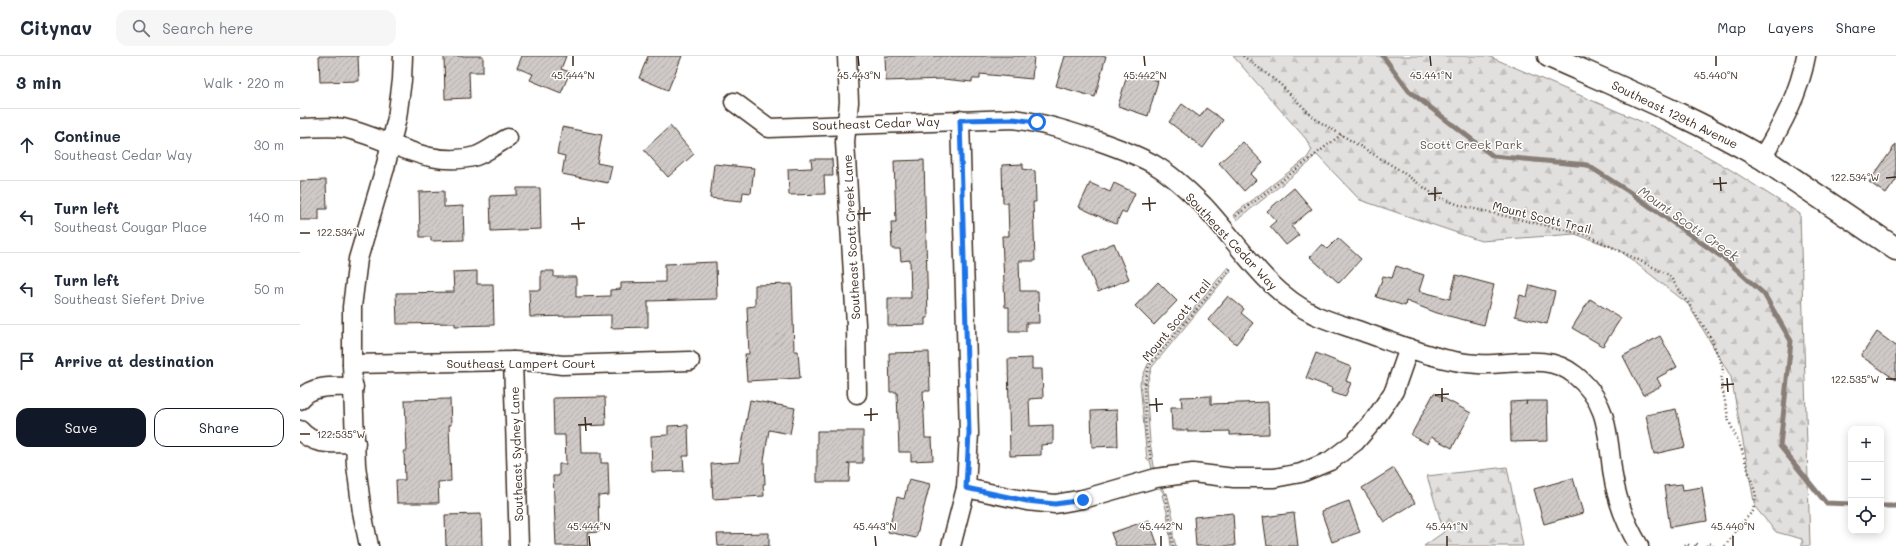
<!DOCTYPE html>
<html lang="en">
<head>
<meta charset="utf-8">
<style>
  :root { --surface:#fff; --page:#f6f6f7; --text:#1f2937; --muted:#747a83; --line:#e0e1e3; --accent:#111827 }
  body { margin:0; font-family:Mali,sans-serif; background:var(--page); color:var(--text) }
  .controls { position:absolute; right:12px; bottom:12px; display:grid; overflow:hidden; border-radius:8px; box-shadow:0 2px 10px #0003 }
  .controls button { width:36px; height:36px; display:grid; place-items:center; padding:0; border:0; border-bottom:1px solid var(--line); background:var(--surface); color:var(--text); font:20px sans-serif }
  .stop { position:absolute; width:12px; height:12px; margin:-9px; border:3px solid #1a73e8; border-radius:50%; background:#fff }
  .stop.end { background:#1a73e8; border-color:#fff; box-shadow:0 1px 4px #0008 }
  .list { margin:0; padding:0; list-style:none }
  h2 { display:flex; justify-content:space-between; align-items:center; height:52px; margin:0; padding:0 16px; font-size:17px }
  h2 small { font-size:13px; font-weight:400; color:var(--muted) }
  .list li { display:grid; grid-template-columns:26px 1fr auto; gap:12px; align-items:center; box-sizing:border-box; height:72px; padding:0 16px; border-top:1px solid var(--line) }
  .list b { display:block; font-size:15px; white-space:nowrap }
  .list p { margin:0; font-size:13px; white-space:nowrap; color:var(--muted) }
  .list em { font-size:13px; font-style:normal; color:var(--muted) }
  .actions { display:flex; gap:8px; padding:12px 16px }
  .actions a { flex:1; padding:9px 0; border:1px solid var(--accent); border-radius:12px; text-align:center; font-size:14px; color:var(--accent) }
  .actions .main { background:var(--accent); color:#fff }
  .icon { flex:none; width:22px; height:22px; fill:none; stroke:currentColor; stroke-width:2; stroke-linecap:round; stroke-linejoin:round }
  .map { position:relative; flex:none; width:1596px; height:490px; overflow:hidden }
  header { display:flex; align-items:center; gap:24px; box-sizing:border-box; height:56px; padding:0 20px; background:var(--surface); border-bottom:1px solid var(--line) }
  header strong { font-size:19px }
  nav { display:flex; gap:22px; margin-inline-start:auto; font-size:14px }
  .search { width:280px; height:36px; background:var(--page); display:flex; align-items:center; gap:10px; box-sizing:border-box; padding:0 14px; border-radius:12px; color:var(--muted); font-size:15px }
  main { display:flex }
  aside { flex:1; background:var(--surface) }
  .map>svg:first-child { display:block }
  .forest { fill:url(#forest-firs); stroke:#8e857e }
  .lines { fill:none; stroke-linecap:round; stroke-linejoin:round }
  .stream { stroke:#887e77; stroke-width:5 }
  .building { fill:url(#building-hatch); stroke:#3b2a1e }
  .minor-casing { stroke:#3b2a1e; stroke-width:21 }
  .major-casing { stroke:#3b2a1e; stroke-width:25 }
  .path { stroke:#3b2a1e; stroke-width:2.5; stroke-dasharray:1 3; stroke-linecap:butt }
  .minor { stroke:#fff; stroke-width:18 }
  .major { stroke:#fff; stroke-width:22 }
  .route { stroke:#1a73e8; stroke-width:5 }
  .ticks { fill:none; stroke:#3b2a1e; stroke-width:1.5 }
  .labels { text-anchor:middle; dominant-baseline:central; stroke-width:3; stroke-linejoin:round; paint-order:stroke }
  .street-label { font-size:12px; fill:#3b2a1e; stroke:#fff }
  .park-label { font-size:12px; fill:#65584e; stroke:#fff }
  .water-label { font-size:13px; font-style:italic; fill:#685b52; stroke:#fff }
  .ticks-label { font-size:10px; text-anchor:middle; fill:#3b2a1e; stroke:#fff; stroke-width:3; stroke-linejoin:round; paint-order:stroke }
</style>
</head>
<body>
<header>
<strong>Citynav</strong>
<div class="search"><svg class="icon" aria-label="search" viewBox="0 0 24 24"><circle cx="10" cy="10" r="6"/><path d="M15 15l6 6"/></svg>Search here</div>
<nav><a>Map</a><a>Layers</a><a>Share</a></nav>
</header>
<main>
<aside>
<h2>3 min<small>Walk · 220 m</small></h2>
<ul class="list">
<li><svg class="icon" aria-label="ahead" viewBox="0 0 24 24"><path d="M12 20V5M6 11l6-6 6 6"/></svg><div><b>Continue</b><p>Southeast Cedar Way</p></div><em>30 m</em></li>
<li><svg class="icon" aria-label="left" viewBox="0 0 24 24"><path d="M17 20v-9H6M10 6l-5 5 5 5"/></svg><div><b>Turn left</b><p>Southeast Cougar Place</p></div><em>140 m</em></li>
<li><svg class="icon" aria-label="left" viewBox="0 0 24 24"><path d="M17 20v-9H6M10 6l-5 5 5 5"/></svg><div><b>Turn left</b><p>Southeast Siefert Drive</p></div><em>50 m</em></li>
<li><svg class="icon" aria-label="arrive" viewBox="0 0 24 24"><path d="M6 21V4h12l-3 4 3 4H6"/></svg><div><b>Arrive at destination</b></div></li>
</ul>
<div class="actions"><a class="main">Save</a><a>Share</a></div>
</aside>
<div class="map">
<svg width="1596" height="490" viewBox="0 0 1596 490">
  <defs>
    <pattern id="forest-firs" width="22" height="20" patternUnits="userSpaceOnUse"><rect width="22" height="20" fill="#e2e0de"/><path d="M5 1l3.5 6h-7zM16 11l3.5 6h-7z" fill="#c3c0be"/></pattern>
    <pattern id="building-hatch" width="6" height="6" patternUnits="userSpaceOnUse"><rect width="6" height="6" fill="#cfcac7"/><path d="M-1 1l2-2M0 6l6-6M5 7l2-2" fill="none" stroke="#b3aeaa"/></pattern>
  </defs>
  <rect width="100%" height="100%" fill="#fff"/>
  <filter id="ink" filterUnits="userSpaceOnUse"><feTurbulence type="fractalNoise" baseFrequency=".025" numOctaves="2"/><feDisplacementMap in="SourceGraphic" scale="8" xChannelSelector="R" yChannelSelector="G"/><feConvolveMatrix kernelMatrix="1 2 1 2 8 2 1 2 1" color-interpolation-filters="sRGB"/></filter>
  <g filter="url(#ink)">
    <g class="forest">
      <polygon points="933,0 1188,0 1361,74 1431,114 1500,158 1510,490 1502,490 1502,483 1476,476 1455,451 1431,321 1388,248 1318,193 1275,178 1181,185 1060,144 1016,98 1010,106 937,164 933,159 1007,102 1012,94 1006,83"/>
      <polygon points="928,211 931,215 852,311 846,331 850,386 856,422 865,437 867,437 873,461 873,480 876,490 871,490 867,456 862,439 864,438 854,423 850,404 847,404 840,327 848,308"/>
      <polygon points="1207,411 1223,490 1124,490 1144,476 1127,420"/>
    </g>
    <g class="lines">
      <g class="stream">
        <polyline points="1083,0 1109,35 1193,100 1287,109 1328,135 1426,204 1464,238 1491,285 1480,390 1526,447 1551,448"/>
        <polyline points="1581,450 1596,450"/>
      </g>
    </g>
    <g class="building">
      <polygon points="19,0 58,0 59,25 20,26"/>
      <polygon points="144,0 183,0 183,16 169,16 170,42 145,43"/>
      <polygon points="222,0 266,0 261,13 270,16 261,37 230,24 233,18 217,12"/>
      <polygon points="348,0 382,0 368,34 339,22"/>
      <polygon points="585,0 734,0 732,23 680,18 680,23 672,23 672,26 643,23 586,25"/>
      <polygon points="765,0 806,0 795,41 756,30"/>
      <polygon points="828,16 858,25 848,60 818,50"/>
      <polygon points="882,48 900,61 906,52 923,64 903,92 869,66"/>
      <polygon points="370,70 394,98 368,121 344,94"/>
      <polygon points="262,71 302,79 297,107 312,110 308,127 262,118 265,100 257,98"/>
      <polygon points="943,86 963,107 950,118 956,124 944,135 919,107"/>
      <polygon points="1596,88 1596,124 1586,138 1569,126"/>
      <polygon points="511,103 532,103 533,120 524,120 525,138 489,139 488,113 512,112"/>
      <polygon points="624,104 628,262 625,262 625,269 588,270 588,242 611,242 610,204 601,205 600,193 592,193 591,166 596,166 594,105"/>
      <polygon points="414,108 454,112 451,137 443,136 442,145 410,142"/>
      <polygon points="723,108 723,113 735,115 736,146 733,146 735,205 719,205 720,235 738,235 739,267 726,267 726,275 709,275 709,251 705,251 702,180 709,180 708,147 703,147 702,109"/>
      <polygon points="26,124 27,153 19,153 19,164 0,164 0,125"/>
      <polygon points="790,127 810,136 814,127 835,137 826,157 822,155 816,168 779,151"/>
      <polygon points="217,132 240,132 241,173 191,175 190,140 217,139"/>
      <polygon points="994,132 1012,153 991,170 999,179 986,189 970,170 976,165 967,155"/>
      <polygon points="144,135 144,151 163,150 164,184 131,185 131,181 120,181 119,136"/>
      <polygon points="1038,182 1061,203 1039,227 1010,201 1022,188 1027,193"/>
      <polygon points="814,187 829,223 798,236 783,200"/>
      <polygon points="416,206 417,243 348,245 348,271 311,272 311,259 230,261 229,234 241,234 241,215 254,215 254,221 276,221 276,241 310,240 310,234 321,233 321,227 365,226 365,208"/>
      <polygon points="1096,210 1124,219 1119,235 1150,243 1156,219 1194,229 1184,269 1137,257 1106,245 1105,250 1076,241 1083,220 1092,222"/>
      <polygon points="177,215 177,228 193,228 194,269 155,270 155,267 97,268 96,237 154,236 153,216"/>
      <polygon points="858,226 877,245 854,269 835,250"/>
      <polygon points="492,228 494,295 498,295 500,322 447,325 445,298 449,298 447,251 455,250 455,229"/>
      <polygon points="1230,229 1255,236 1247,268 1215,260 1220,239 1227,241"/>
      <polygon points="928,240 944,253 941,257 953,267 936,288 908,264"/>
      <polygon points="1290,243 1321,262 1303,290 1272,272"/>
      <polygon points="1577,276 1596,290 1596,324 1561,300"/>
      <polygon points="1360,280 1377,311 1357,322 1361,330 1343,339 1323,300"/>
      <polygon points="629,296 630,335 623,335 625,382 632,382 633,404 611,405 611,396 599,396 597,336 590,336 589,297"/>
      <polygon points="1016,297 1051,311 1046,325 1051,327 1045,341 1031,336 1032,332 1006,322"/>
      <polygon points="732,302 732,313 742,313 743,342 729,343 730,370 753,369 753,388 741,389 741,399 710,400 708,303"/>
      <polygon points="1134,337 1171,357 1152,392 1131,381 1128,388 1111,379"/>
      <polygon points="911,340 911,348 968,346 969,378 930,379 930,375 888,376 888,374 872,374 871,351 882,351 881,341"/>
      <polygon points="305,341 306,369 280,370 281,397 301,397 301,407 308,407 309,439 298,440 299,476 287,477 288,490 256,490 253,420 259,420 259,408 266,408 265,379 254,379 253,342"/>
      <polygon points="150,343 151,369 149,369 151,425 138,426 139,447 97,447 96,424 105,424 104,395 107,395 105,344"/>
      <polygon points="450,344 495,352 490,378 469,374 464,404 465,428 463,428 464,440 413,443 411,408 439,406"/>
      <polygon points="1227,345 1247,345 1248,385 1211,386 1210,346 1227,345 1226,348"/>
      <polygon points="1376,353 1385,391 1354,398 1346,359"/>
      <polygon points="817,354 818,390 792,391 791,355"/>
      <polygon points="388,369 389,400 383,400 384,415 352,416 351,380 368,379 368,370"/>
      <polygon points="517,375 563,375 563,407 547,407 550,408 549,426 517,426"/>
      <polygon points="1094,412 1115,447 1084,466 1062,432"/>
      <polygon points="1273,422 1283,457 1244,468 1234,433"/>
      <polygon points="609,423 630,428 616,482 588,476 597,441 604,443"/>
      <polygon points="1382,428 1383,434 1402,431 1407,465 1370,471 1364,430"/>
      <polygon points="1049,445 1060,476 1032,486 1021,455"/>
      <polygon points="933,457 935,490 896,490 894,461"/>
      <polygon points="994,457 998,490 967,490 963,461"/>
      <polygon points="181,458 182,490 146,490 145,459"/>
      <polygon points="849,464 858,490 816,490 811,477"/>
      <polygon points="469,477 469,490 418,490 417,478"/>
    </g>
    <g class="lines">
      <defs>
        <g id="minor">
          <polyline points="547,0 549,46 545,86 556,268 557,338"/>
          <path d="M 434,46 L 469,72 L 713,63 C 744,67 772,76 801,86 C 820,93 838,99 855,109 C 872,119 889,135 903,149 C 939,187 965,235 1015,259 C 1031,266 1049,271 1066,277 C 1101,289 1140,306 1178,308 C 1210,310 1247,296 1275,319 C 1310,347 1307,380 1313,420 C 1317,444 1327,470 1339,490"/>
          <path d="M 0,72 C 14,72 29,70 43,72 C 87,81 129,114 176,100 C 187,96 198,87 208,82"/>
          <path d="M 1462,102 C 1482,69 1499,38 1506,0"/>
          <polyline points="213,305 219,490"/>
          <polyline points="52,308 213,305 239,306 262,309 390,305"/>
          <path d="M 0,344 C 11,328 36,331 54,331"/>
          <path d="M 0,374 C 14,391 36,387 56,387"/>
          <polyline points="666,432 727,445 755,448 783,443 856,422 893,417 934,422 974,422 1001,417 1030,405 1055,386 1075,363 1094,335 1109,292"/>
          <polyline points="69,490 62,456 56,409 52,308 52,251 58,203 85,112 97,62 102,24 103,0"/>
          <polyline points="651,490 666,432 669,377 660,64"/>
        </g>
        <path id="major" d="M 1249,0 C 1321,32 1394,62 1462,102 L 1596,193"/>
      </defs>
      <use href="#minor" class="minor-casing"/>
      <use href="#major" class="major-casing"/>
      <g class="path">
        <polyline points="943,0 980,28 1015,63 1098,113 1136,140 1162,150 1287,179 1369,219 1409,278 1423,311 1421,326 1429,365 1441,392 1456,439 1453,455 1441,468 1425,490"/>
        <polyline points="936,160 1042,78"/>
        <polyline points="851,403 846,377 844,331 849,310 931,212"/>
        <path d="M 865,438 C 871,455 870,473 873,490"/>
        <polyline points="1385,490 1387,488 1390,490"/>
        <polyline points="1395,490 1396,487 1399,490"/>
        <polyline points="1407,490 1409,487 1413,490"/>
      </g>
      <use href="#minor" class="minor"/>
      <use href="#major" class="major"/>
    </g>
  </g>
  <g class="lines" filter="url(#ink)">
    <polyline class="route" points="737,66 713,63 660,64 669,377 666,432 727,445 755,448 783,444"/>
  </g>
  <path class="ticks" d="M 273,0 L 273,10M 558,0 L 559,10M 844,0 L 845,10M 1130,0 L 1131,10M 1416,0 L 1416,10M 1420,121 L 1421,135M 1586,122 L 1596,121M 1413,128 L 1427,127M 1135,131 L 1135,145M 1128,138 L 1142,137M 849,141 L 850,155M 842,148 L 856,147M 564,151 L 564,165M 557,158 L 571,157M 278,161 L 279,174M 271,168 L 285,167M 0,177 L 10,177M 1427,322 L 1428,336M 1586,323 L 1596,323M 1421,329 L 1434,328M 1142,332 L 1142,346M 1135,339 L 1149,338M 856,342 L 857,356M 849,349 L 863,348M 571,352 L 571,365M 564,359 L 578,358M 285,361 L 286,375M 278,369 L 292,368M 0,378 L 10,378M 289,480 L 290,490M 575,480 L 576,490M 861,480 L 861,490M 1147,480 L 1147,490M 1433,480 L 1433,490"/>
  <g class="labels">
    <g class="street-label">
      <text transform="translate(1375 58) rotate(26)">Southeast 129th Avenue</text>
      <text transform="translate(576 67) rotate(-2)">Southeast Cedar Way</text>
      <text transform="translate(1242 161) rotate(14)">Mount Scott Trail</text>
      <text transform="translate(551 181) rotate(-93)">Southeast Scott Creek Lane</text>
      <text transform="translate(932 185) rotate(47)">Southeast Cedar Way</text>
      <text transform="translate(876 264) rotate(-51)">Mount Scott Trail</text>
      <text x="221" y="307">Southeast Lampert Court</text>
      <text transform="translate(216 398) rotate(-92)">Southeast Sydney Lane</text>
    </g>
    <g class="park-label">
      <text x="1171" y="88">Scott Creek Park</text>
    </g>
    <g class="water-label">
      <text transform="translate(1389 167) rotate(35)">Mount Scott Creek</text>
    </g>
  </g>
  <g class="ticks-label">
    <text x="273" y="23">45.444°N</text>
    <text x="559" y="23">45.443°N</text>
    <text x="845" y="23">45.442°N</text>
    <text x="1131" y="23">45.441°N</text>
    <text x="1416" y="23">45.440°N</text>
    <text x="1555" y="125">122.534°W</text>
    <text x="41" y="180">122.534°W</text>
    <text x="1555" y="327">122.535°W</text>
    <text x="41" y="382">122.535°W</text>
    <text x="289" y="474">45.444°N</text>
    <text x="575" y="474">45.443°N</text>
    <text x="861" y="474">45.442°N</text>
    <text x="1147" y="474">45.441°N</text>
    <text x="1433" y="474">45.440°N</text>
  </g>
</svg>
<div class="controls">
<button>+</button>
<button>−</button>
<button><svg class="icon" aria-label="locate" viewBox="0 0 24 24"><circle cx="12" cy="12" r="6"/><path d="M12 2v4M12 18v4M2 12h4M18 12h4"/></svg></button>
</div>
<div class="stop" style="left:737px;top:66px"></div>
<div class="stop end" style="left:783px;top:444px"></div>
</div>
</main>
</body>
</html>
